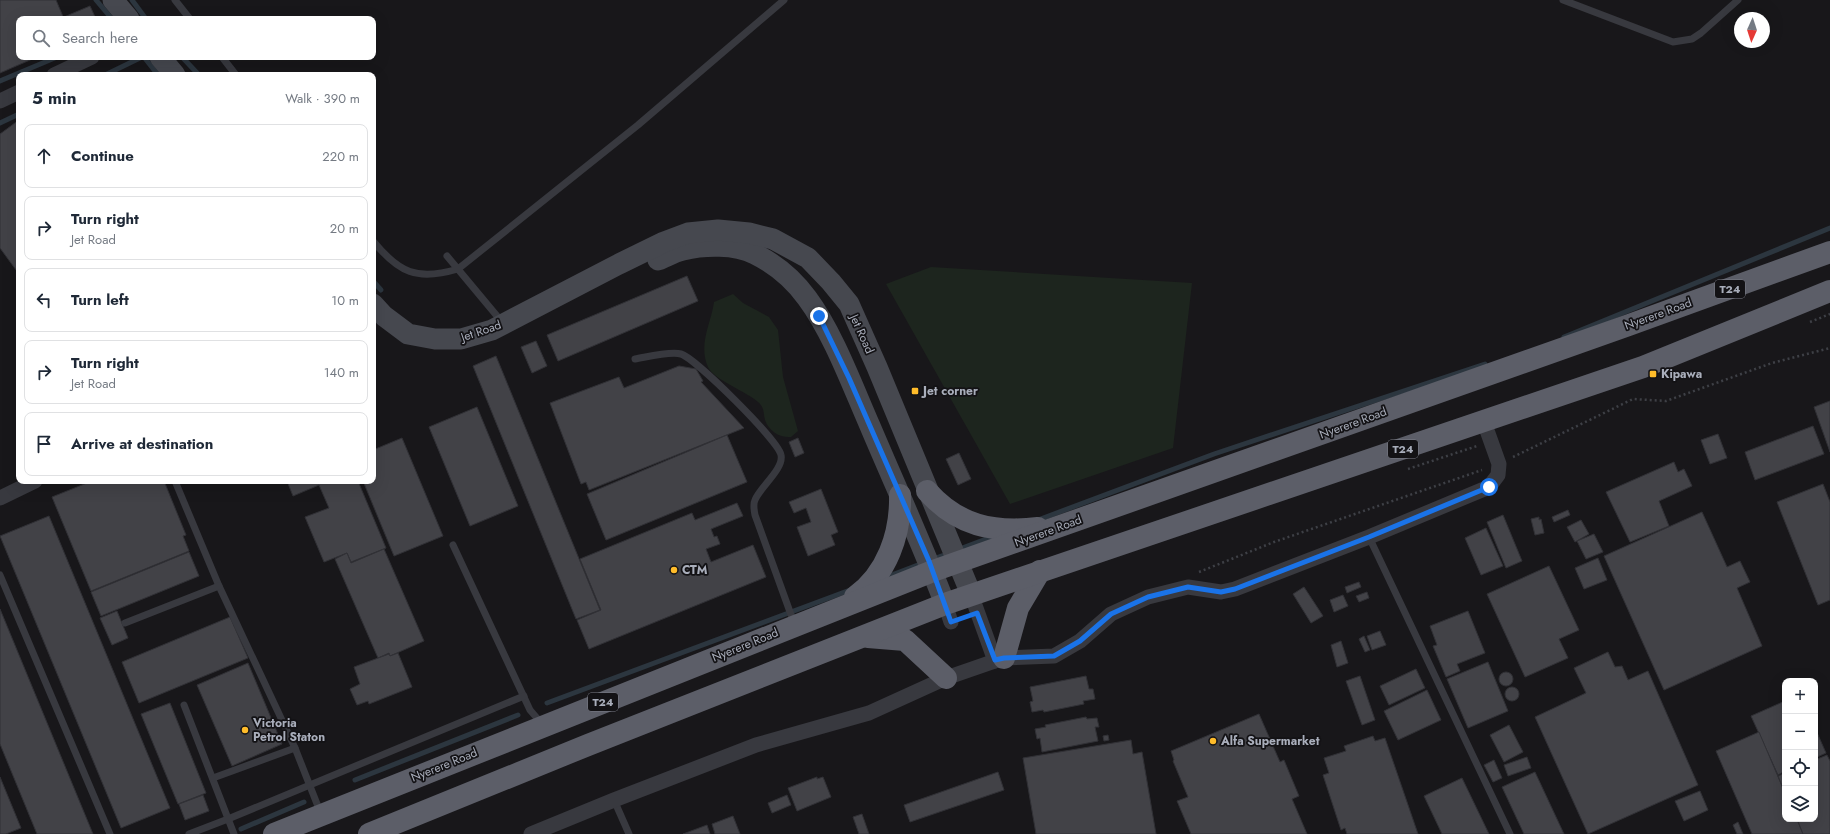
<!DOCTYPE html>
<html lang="en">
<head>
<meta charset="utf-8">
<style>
  :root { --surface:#fff; --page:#f2f2f3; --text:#1f2937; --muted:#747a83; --line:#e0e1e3 }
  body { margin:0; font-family:Jost,sans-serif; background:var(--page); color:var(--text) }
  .controls { position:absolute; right:12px; bottom:12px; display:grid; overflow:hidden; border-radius:8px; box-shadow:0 4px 16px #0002 }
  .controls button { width:36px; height:36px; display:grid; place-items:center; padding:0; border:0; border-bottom:1px solid var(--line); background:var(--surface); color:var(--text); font:20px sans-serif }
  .compass { position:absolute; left:1734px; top:12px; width:36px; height:36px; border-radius:50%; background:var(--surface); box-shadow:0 4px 16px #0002; rotate:183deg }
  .stop { position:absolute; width:12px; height:12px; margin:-9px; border:3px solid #1a73e8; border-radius:50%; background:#fff }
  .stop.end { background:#1a73e8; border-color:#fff; box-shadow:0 1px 4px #0008 }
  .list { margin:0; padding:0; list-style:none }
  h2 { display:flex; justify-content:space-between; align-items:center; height:52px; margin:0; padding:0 16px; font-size:17px }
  h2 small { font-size:13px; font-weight:400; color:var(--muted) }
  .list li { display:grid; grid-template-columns:26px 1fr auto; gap:12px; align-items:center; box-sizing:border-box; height:64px; margin:0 8px 8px; padding:0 8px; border:1px solid var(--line); border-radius:8px }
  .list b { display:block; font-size:15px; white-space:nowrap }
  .list p { margin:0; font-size:13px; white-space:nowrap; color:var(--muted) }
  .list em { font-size:13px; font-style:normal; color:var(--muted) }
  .icon { flex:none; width:22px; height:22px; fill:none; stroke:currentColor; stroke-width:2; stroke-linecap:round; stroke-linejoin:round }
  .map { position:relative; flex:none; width:1830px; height:834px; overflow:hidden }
  .search { position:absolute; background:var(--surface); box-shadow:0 4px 16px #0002; left:16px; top:16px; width:360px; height:44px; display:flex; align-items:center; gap:10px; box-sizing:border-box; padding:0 14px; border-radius:8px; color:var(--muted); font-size:15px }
  .panel { position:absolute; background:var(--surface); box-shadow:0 4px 16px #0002; left:16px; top:72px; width:360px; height:412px; border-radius:8px }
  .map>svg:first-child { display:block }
  .green { fill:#1d251e }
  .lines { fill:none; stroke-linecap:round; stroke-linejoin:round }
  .stream { stroke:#2c363f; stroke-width:5 }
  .building { fill:#424247; stroke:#313136 }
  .path { stroke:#3e4046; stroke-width:2.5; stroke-dasharray:2 3; stroke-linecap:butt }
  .service { stroke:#38393f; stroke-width:7 }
  .minor { stroke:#38393f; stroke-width:15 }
  .secondary { stroke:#46484f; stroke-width:21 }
  .trunk { stroke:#5c5e68; stroke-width:22 }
  .route { stroke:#1a73e8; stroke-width:5 }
  .poi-dot { fill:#ffbc2a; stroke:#131215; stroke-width:1.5 }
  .labels { text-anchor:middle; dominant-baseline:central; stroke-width:3.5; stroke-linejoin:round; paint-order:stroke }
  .shield { fill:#131215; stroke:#7c7f89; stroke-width:1 }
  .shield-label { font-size:11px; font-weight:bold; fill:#a9aebb }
  .street-label { font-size:12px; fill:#a9aebb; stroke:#131215 }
  .poi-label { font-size:12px; font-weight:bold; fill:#a9aebb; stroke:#131215; text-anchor:start }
</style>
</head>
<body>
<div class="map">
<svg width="1830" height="834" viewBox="0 0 1830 834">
  <rect width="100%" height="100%" fill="#18171a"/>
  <g class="green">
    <polygon points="931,267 1192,283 1173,448 1010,504 886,284"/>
    <path d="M 733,294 L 743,303 L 769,317 L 778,330 L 783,377 L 798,431 L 791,437 C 781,438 769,432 765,420 C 763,413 765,408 758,402 C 747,392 713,379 708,367 C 698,344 711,324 714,302 Z"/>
  </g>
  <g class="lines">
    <g class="stream">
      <polyline points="96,0 112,19"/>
      <polyline points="132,0 146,19"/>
      <polyline points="144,57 158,75"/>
      <polyline points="182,57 199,75"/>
      <polyline points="105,75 142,57"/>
      <polyline points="0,81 57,57"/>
      <polyline points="0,123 19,114"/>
      <polyline points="373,281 381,290"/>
      <polyline points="1564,337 1830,228"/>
      <polyline points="1038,520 1214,454 1485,364"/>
      <polyline points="957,550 994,536"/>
      <polyline points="933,559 950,553"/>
      <polyline points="884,578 923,563"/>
      <polyline points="547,703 850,590"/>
      <polyline points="355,780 518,715"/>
      <polyline points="241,829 304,802"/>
    </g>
  </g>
  <g class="building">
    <polygon points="0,0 56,0 64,19 19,19 19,57 37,57 0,73"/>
    <polygon points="90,6 96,19 65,19 64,17"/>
    <polygon points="19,120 19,274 0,248 0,134"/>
    <polygon points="687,276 698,301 558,361 547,335"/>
    <polygon points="536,341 547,366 532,373 521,347"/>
    <polygon points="496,356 600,610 576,619 473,366"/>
    <polygon points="679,366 696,369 703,381 701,382 744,428 589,490 586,482 581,484 550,403 619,377 624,388"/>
    <polygon points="1830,401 1830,452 1814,407"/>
    <polygon points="477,407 518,506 470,526 429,427"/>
    <polygon points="1813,426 1824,454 1755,480 1745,452"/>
    <polygon points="1718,434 1727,458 1710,464 1701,440"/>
    <polygon points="727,435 747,482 606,540 587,494"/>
    <polygon points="402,438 443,536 394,556 363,481 373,481 373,450"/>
    <polygon points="798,438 804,453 795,457 789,442"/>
    <polygon points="959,453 971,479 958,485 946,459"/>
    <polygon points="1674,462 1678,472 1684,469 1692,486 1659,501 1669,526 1630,542 1606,492"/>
    <polygon points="92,481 164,481 186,535 183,536 189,551 91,591 52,497"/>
    <polygon points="287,481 358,481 386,548 351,562 347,553 324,562 305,517 329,508 319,485 293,496"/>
    <polygon points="1823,484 1830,502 1830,600 1818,605 1777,502"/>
    <polygon points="821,489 838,532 831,535 835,545 808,556 797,527 811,522 806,508 794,513 789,502"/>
    <polygon points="737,503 743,516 711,529 714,537 717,536 720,544 706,549 711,562 753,545 766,577 589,649 577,620 601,610 580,559 692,513 695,520"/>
    <polygon points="1568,510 1570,515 1554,522 1552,517"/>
    <polygon points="1702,512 1727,567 1740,561 1750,582 1737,588 1762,646 1664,690 1604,556"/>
    <polygon points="1503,515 1522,561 1506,568 1487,522"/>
    <polygon points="49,516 170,808 121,828 0,536"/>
    <polygon points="1539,517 1539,520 1541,519 1544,533 1535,535 1531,519"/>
    <polygon points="1581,520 1589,534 1575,542 1567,527"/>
    <polygon points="1486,528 1503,566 1481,575 1465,538"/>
    <polygon points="1594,534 1603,552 1586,559 1577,541"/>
    <polygon points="384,549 424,641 390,656 389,653 378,658 335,559 347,553 351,563"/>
    <polygon points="189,552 199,576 101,616 91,592"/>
    <polygon points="1598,558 1607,580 1584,589 1575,568"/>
    <polygon points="1549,566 1579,630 1559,639 1568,658 1525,677 1487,594"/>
    <polygon points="1359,582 1361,587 1347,593 1345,587"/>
    <polygon points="1304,587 1323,616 1311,623 1293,594"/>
    <polygon points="1367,592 1369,598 1359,602 1356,596"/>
    <polygon points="1343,595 1348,606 1334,612 1330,600"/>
    <polygon points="0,609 93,834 37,834 0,744"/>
    <polygon points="117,611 128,638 112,645 100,618"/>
    <polygon points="1468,611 1485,653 1457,664 1460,671 1446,677 1433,646 1437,645 1430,626"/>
    <polygon points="230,617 248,658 139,703 122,662"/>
    <polygon points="1380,631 1386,645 1372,650 1367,636"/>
    <polygon points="1364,636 1370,650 1365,652 1359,639"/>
    <polygon points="1341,641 1348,663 1337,667 1331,645"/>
    <polygon points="1608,652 1615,667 1622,666 1628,680 1648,671 1698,785 1588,834 1535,717 1586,693 1574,668"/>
    <polygon points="398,653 412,687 369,704 368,701 357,705 350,689 360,684 354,667 389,654 390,656"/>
    <polygon points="1488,662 1508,711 1468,728 1447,679"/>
    <polygon points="248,663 282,744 232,766 197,685"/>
    <polygon points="1416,669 1425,688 1389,705 1380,686"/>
    <circle cx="1506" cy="679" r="7"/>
    <polygon points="1086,676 1089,689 1093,689 1095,699 1083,701 1084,704 1044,712 1043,710 1032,712 1030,702 1033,701 1030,687"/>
    <polygon points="1360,676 1375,720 1362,725 1346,681"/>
    <circle cx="1512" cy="694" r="7"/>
    <polygon points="1427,690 1441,720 1398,740 1384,711"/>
    <polygon points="1785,701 1785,771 1778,775 1751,716"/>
    <polygon points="170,703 206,793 178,804 141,714"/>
    <polygon points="1259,714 1280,762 1284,760 1299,796 1292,799 1307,834 1191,834 1177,801 1188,797 1173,761 1174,760 1171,751"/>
    <polygon points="1086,717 1087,719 1097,718 1099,727 1095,727 1098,741 1042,752 1040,738 1037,739 1035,729 1046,727 1045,725"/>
    <polygon points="1509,725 1523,752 1504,762 1490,735"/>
    <polygon points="1815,728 1826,753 1815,758"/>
    <polygon points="1759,732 1785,793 1785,819 1797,819 1803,834 1752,834 1716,751"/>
    <polygon points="1108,735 1109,740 1104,741 1103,736"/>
    <polygon points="1373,736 1375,741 1385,738 1418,834 1347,834 1345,828 1341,830 1323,775 1329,773 1324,758 1346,751 1344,746"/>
    <polygon points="1131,740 1133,754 1142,752 1156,834 1036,834 1023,758"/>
    <polygon points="1827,755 1830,761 1830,834 1803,834 1797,819 1815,819 1815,760"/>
    <polygon points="1527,757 1531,768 1508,776 1504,765"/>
    <polygon points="1494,760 1502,778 1493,782 1484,765"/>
    <polygon points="998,772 1004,790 910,822 904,805"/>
    <polygon points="1535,772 1564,834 1524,834 1502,787"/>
    <polygon points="1785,773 1785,793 1778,776"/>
    <polygon points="0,777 21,828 6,834 0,834"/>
    <polygon points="817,777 817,779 823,777 831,797 797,811 788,788"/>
    <polygon points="1462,778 1489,834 1442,834 1424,796"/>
    <polygon points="1700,791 1708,810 1684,821 1675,801"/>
    <polygon points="203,795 209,811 185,820 179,804"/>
    <polygon points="787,795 791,805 772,813 768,803"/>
    <polygon points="862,814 869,834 859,834 853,817"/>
    <polygon points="733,816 740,834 715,834 712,824"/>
    <polygon points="1738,822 1743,834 1737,834 1733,825"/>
    <polygon points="707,825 710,834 683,834"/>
  </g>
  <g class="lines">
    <g class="path">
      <polyline points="1810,322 1830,314"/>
      <polyline points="1513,457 1633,399 1666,401 1772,363 1830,348"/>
      <polyline points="1408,469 1477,446"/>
      <polyline points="1199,572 1274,542 1482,470"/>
    </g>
    <g class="service">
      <polyline points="175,0 190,19"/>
      <polyline points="1563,0 1673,42 1692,39 1701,33 1738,0"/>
      <polyline points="222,57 236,75"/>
      <path d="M 373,241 C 399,273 417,281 458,269 L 638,125 L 784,0"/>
      <polyline points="447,256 502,322"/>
      <path d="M 635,359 C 647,357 670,351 681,354 C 695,358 779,441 781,455 C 784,469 760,487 755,500 C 753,504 754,510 755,515 L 794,623"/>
      <polyline points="175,481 219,586 295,748 321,814"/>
      <polyline points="1369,537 1510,834"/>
      <polyline points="453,545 530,710 542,724"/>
      <polyline points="0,575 110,834"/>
      <polyline points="125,623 219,586"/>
      <polyline points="184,705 234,834"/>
      <polyline points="213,778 295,748"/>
      <polyline points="614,800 629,834"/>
      <polyline points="189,834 228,819 524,696"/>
    </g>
    <g class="minor">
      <polyline points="54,75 92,57"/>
      <polyline points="0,101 19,92"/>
      <polyline points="0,498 35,481"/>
      <polyline points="971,594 995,661"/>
      <polyline points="945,604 951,622"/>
      <polyline points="531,834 614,800 756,745 869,713 946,678 995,661 1004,658 1054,656 1080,641 1111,614 1148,597 1188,587 1221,592 1235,589 1369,537 1489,487 1498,475 1499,464 1484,422"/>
    </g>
    <g class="secondary">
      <polyline points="113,0 129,19"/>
      <polyline points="160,57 175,75"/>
      <path d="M 658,260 C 666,257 674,252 683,250 C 704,245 735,244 755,254 C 775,264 794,280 807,298 C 833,333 852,385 870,426 C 895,485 922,544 945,604"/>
      <polyline points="373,304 384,316 408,334 435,339 461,339 492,330 619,264 664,242 688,233 718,230 749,233 773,239 808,258 831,282 849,304 877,367 971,594"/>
    </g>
    <g class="trunk">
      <path d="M 927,491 C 958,526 993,533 1038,528"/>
      <path d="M 855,597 C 887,574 901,534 900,495"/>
      <polyline points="868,637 905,640 946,678"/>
      <polyline points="1004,658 1018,608 1040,571"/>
      <polyline points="274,834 933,571 1629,325 1830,252"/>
      <polyline points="369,834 588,745 945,604 1643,367 1830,291"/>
    </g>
  </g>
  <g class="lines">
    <polyline class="route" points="819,316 849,378 929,561 951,622 977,613 995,660 1004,658 1054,656 1080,641 1111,614 1148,597 1188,587 1221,592 1235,589 1369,537 1489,487"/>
  </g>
  <g class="poi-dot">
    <rect x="1649" y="370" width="8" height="8" rx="2"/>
    <rect x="911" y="387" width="8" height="8" rx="2"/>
    <circle cx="674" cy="570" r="4"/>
    <circle cx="245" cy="730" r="4"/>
    <circle cx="1213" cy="741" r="4"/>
  </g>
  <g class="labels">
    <g class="shield">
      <rect x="1715" y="280" width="30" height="18" rx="3"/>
      <rect x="1388" y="440" width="30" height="18" rx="3"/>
      <rect x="588" y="693" width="30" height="18" rx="3"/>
    </g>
    <g class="shield-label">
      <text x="1730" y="289">T24</text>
      <text x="1403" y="449">T24</text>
      <text x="603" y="702">T24</text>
    </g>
    <g class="street-label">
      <text transform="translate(1658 314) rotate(-20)">Nyerere Road</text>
      <text transform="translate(481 331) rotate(-19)">Jet Road</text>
      <text transform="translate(862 334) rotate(66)">Jet Road</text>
      <text transform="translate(1353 423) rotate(-20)">Nyerere Road</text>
      <text transform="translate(1048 531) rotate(-20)">Nyerere Road</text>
      <text transform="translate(745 645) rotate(-22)">Nyerere Road</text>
      <text transform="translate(444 765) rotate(-22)">Nyerere Road</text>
    </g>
    <g class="poi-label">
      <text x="1661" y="374">Kipawa</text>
      <text x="923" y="391">Jet corner</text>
      <text x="682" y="570">CTM</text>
      <text x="253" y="723">Victoria<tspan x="253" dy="14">Petrol Staton</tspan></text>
      <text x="1221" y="741">Alfa Supermarket</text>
    </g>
  </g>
</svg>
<div class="controls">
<button>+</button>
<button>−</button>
<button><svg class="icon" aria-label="locate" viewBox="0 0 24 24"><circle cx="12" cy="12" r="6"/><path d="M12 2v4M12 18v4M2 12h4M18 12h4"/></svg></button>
<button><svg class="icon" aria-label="layers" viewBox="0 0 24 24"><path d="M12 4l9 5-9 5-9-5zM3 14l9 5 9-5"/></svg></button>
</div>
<svg class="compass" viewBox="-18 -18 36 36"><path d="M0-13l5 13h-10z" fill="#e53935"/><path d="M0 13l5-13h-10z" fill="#747a83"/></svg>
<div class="stop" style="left:1489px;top:487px"></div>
<div class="stop end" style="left:819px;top:316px"></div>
<div class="search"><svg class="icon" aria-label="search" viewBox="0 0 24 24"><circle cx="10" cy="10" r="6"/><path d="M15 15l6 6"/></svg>Search here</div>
<section class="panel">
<h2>5 min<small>Walk · 390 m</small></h2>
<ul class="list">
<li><svg class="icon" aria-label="ahead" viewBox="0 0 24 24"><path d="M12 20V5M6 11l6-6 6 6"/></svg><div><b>Continue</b></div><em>220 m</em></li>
<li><svg class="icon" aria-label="right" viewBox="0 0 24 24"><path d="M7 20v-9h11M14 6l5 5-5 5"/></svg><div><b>Turn right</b><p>Jet Road</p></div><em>20 m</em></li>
<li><svg class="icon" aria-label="left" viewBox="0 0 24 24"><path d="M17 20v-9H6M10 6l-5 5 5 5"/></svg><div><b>Turn left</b></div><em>10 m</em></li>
<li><svg class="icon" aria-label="right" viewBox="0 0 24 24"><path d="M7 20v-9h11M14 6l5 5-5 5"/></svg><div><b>Turn right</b><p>Jet Road</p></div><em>140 m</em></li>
<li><svg class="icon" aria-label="arrive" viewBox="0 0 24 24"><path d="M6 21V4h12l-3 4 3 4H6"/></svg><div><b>Arrive at destination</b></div></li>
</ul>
</section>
</div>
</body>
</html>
